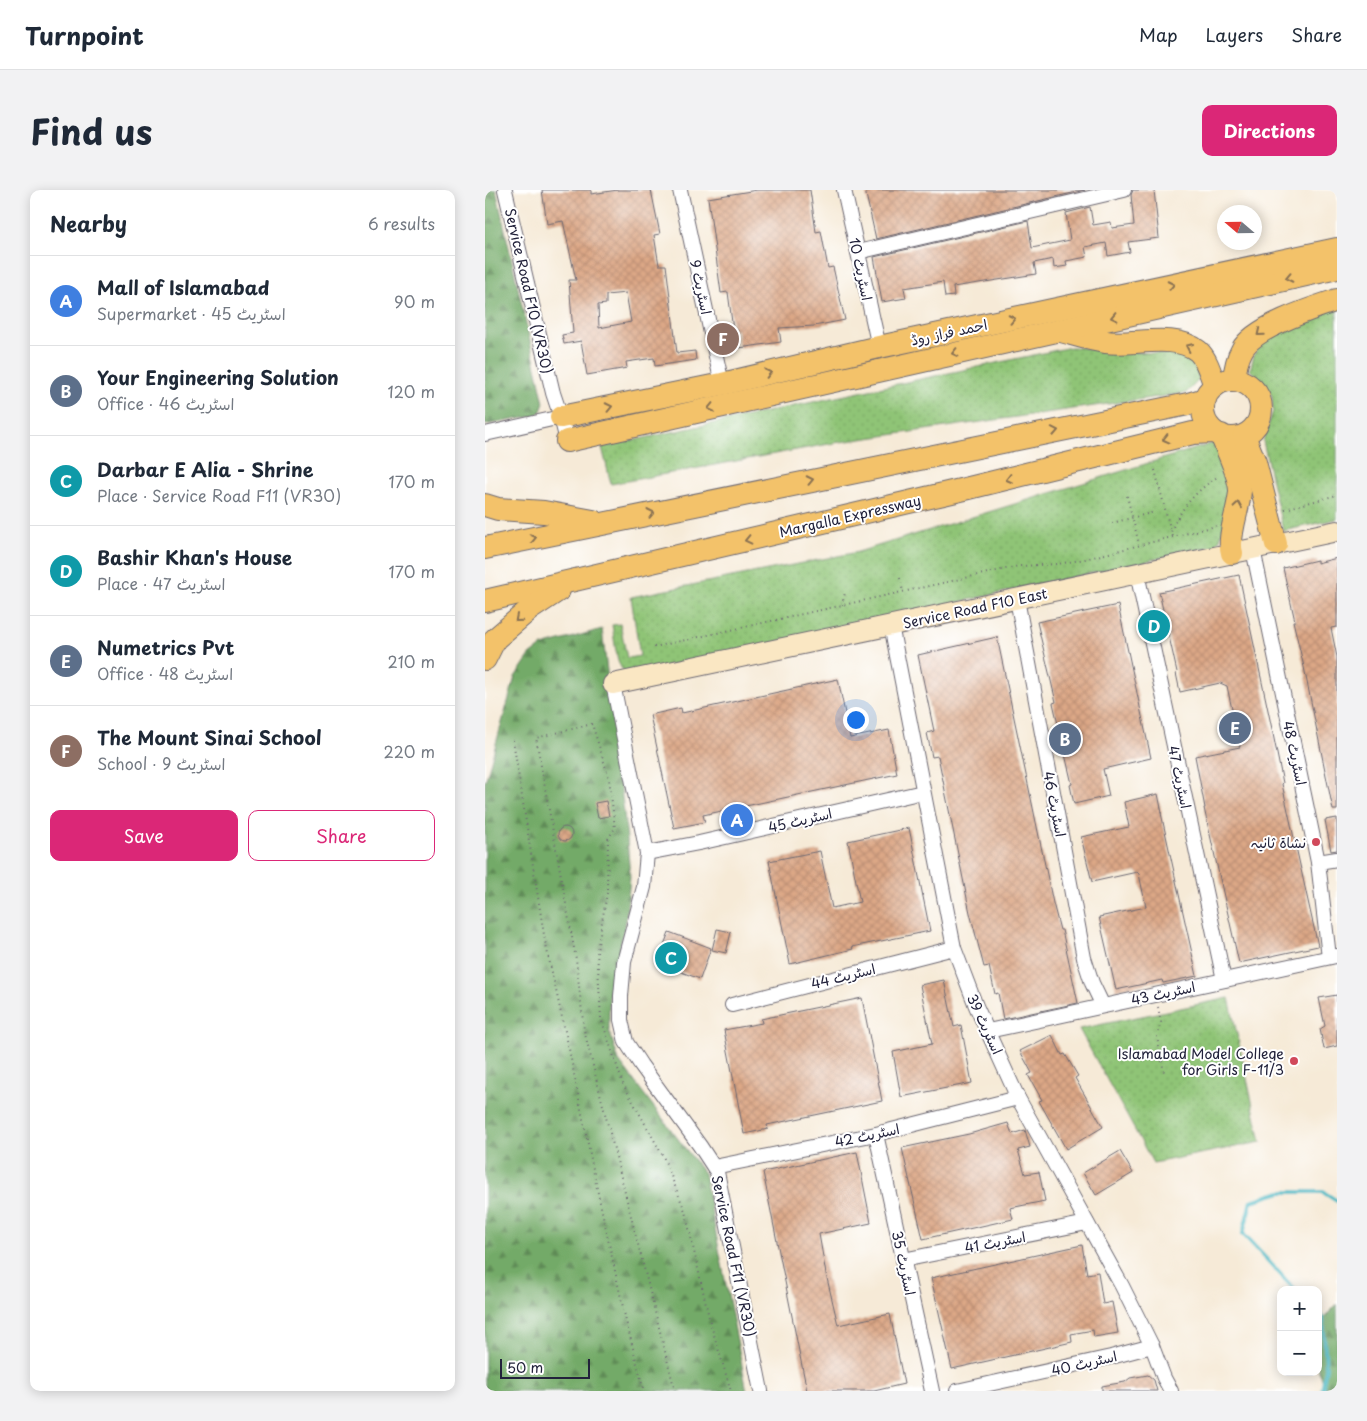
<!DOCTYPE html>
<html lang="en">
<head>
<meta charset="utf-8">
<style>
  :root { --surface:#fff; --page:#f2f2f3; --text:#1f2937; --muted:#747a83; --line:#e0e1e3; --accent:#db2777 }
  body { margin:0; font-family:"Playpen Sans","Playpen Sans Arabic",sans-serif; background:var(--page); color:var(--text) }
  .controls { position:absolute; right:15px; bottom:15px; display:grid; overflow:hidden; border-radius:10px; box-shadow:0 2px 12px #0003 }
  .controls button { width:45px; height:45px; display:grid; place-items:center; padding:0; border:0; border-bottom:1px solid var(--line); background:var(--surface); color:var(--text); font:25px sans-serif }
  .compass { position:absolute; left:732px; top:15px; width:45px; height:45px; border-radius:50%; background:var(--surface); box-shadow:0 2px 12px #0003; rotate:290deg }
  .scale { position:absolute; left:15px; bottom:12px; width:90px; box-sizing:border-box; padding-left:5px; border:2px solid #22223b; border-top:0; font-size:14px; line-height:18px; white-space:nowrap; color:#22223b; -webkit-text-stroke:4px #fff; paint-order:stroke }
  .you { position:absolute; left:370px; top:529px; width:18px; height:18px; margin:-12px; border:4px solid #fff; border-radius:50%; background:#1a73e8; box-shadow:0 0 0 8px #1a73e833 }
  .badge { display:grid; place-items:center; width:32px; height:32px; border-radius:50%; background:var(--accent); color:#fff; font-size:16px; font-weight:700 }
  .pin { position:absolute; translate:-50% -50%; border:2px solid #fff; box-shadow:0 1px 5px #0006 }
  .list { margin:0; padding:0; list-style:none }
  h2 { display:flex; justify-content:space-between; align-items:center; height:65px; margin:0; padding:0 20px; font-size:21px }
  h2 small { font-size:16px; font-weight:400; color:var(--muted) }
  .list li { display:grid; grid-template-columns:32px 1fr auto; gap:15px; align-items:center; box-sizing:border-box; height:90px; padding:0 20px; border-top:1px solid var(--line) }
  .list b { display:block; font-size:19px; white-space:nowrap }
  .list p { margin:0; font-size:16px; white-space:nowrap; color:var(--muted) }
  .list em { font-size:16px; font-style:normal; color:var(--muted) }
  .actions { display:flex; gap:10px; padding:15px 20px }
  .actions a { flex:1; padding:11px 0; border:1px solid var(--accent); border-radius:10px; text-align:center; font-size:18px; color:var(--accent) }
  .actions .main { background:var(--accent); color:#fff }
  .map { position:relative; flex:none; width:852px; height:1201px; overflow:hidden; border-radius:10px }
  header { display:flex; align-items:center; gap:30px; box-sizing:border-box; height:70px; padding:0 25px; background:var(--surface); border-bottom:1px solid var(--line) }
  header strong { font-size:24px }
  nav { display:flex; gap:28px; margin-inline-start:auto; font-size:18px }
  .intro { display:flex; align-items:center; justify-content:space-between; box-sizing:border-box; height:120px; padding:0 30px }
  h1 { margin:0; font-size:35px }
  .button { padding:12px 22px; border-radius:10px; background:var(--accent); color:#fff; font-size:18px; font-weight:700 }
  main { display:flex; gap:30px; padding:0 30px }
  aside { flex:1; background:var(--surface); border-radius:10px; box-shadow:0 2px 12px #0003 }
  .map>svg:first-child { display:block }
  .forest { fill:url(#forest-firs); stroke:#4a6651 }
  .park { fill:url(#park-dots); stroke:#587358 }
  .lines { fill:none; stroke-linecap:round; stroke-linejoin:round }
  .stream { stroke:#49b7c2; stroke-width:4 }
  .building { fill:url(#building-cross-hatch); fill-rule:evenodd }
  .street-casing { stroke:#6c6872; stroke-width:16 }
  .secondary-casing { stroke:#6c6872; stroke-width:22 }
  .primary-casing { stroke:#6c6872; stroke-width:24 }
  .path { stroke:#6c6872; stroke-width:2; stroke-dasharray:1 4; stroke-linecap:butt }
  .street { stroke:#fff; stroke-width:14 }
  .secondary { stroke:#fae7c3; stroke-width:20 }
  .primary { stroke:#f3c26a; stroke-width:22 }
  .oneway { stroke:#8a7252 }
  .poi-dot { fill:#d1495b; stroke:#fff; stroke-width:2 }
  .labels { text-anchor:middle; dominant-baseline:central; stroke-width:4; stroke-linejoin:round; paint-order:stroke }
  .street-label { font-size:14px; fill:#22223b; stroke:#fff }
  .poi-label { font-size:14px; fill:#22223b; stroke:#fff; text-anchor:end }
</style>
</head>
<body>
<header>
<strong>Turnpoint</strong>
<nav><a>Map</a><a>Layers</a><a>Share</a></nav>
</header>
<div class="intro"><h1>Find us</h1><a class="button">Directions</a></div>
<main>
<aside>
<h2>Nearby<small>6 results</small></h2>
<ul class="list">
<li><span class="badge" style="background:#3f7fe0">A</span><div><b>Mall of Islamabad</b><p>Supermarket · اسٹریٹ 45</p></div><em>90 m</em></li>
<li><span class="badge" style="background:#5c6f8a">B</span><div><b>Your Engineering Solution</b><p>Office · اسٹریٹ 46</p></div><em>120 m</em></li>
<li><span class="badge" style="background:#0f9aa8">C</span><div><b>Darbar E Alia - Shrine</b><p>Place · Service Road F11 (VR30)</p></div><em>170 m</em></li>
<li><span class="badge" style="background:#0f9aa8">D</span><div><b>Bashir Khan's House</b><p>Place · اسٹریٹ 47</p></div><em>170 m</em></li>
<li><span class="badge" style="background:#5c6f8a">E</span><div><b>Numetrics Pvt</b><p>Office · اسٹریٹ 48</p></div><em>210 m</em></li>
<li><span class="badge" style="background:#8d6e63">F</span><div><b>The Mount Sinai School</b><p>School · اسٹریٹ 9</p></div><em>220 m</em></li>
</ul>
<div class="actions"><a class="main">Save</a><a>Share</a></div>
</aside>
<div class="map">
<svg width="852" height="1201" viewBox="0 0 852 1201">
  <defs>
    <pattern id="forest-firs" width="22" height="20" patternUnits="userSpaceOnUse" patternTransform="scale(1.25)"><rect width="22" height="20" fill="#73aa67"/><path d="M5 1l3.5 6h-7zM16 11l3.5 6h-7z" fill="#5e8a56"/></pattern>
    <pattern id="park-dots" width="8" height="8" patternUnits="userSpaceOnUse" patternTransform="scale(1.25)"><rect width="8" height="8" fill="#8fc476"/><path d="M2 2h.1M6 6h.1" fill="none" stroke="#7ba867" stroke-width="1.8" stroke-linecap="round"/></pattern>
    <pattern id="building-cross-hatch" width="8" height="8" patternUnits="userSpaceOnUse" patternTransform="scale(1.25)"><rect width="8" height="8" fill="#dca786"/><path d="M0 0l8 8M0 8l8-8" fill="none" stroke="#bc8f75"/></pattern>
  </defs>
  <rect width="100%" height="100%" fill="#fff"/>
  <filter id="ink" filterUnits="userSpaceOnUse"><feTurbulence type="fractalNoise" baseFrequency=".02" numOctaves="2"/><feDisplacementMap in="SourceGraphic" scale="10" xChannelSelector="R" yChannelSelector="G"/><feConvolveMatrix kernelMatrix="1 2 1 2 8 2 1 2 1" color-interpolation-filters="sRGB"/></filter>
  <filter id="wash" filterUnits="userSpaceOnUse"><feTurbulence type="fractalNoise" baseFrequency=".0096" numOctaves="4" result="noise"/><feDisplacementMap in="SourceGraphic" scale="20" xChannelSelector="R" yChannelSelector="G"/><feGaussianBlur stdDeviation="1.12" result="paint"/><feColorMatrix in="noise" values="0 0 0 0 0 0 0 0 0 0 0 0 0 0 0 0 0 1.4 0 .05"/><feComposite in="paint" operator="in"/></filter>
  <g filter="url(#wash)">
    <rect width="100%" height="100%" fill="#f6ead7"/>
    <g class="forest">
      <polygon points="0,0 11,0 59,213 56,221 50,226 0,235"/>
      <polygon points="117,439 142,648 145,687 141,731 124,804 124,840 134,871 219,983 262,1201 0,1201 0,592 30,487 45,465 57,456"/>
      <polygon points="852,1114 852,1201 842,1201 833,1179 833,1135"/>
    </g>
    <g class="park">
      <polygon points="852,116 852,329 798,341 778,251 788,221 787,206 780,193 769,184 765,180 770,162 787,143"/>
      <path d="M 586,157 L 691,165 C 708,171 711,171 714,190 L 701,203 L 355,252 L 126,294 L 117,257 Z"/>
      <path d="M 732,252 L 749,297 L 735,349 L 730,356 L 154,482 C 148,482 142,484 138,480 C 131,474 129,445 127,435 L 135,434 L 142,468 L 155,466 L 146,407 L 373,362 Z"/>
      <polygon points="744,808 776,952 668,973 594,839"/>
    </g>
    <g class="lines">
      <g class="stream">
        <polyline points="810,1100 758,1044 766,1011 796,1002 838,1002 852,1011"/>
        <polyline points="833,1123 838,1128 841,1178 837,1201"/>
      </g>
    </g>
    <g id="blocks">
      <g class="building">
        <path d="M 57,0 L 106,0 L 106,4 L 133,0 L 166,0 L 175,44 L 169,45 L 174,75 L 181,75 L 192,163 L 210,161 L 211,170 L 170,176 L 169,168 L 141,172 L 142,178 L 102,185 L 96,151 L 79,154 L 77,145 L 88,143 L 84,90 L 91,90 L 78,31 L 62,34 ZM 141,103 L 146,132 L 114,138 L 113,115 L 121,114 L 121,105 Z"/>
        <polygon points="272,0 325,0 331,42 336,41 343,78 348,77 360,130 329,136 294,138 296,152 254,158 252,140 248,140 243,102 236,103 223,8"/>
        <polygon points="380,0 600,0 391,49"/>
        <polygon points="648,0 669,0 674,48 643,52 645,62 623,66 621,53 600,57 602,67 581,71 582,76 569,78 568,69 549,73 551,84 468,97 469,106 460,107 458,92 419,98 421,108 397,112 389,67 543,31 547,58 585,50 581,23 605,17 608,35 626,32 627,38 649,35 646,5"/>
        <polygon points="852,368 852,437 846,438 852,467 852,620 848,620 819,477 808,431 810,431 798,378 832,370 832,373"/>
        <polygon points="754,385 787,539 798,593 797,594 833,756 754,773 719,618 720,618 710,566 755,557 742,496 735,493 695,502 691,483 692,482 674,402"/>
        <polygon points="633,415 666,568 618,579 624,606 589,614 585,595 587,594 568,513 571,512 552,432"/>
        <polygon points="512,447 568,713 575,740 577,740 593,813 518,829 513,803 510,804 504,776 499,777 485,723 453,566 447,567 442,543 449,541 433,465"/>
        <polygon points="353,489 365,548 404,540 412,584 218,625 220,632 189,638 165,525 196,518 197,523"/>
        <polygon points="673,604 677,623 676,623 712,786 678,793 677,790 631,800 614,727 661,717 654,684 652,682 607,692 596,647 644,637 639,612"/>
        <polygon points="121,611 124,626 113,628 110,613"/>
        <polygon points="852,628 852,660 846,661 840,630"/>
        <circle cx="80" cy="644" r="7"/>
        <polygon points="424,638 445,741 367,757 368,759 305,774 284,671 335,661 347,718 375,712 363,651"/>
        <polygon points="232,739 246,742 241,763 227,760"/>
        <polygon points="184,742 226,758 215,789 172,773"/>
        <polygon points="459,790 469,837 476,835 487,893 416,907 408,862 447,854 435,795"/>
        <polygon points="852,805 852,856 839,859 835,839 840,836 834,808"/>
        <polygon points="377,808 397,911 282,935 283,939 259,944 239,840 277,833 276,829"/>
        <polygon points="567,845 577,865 580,864 593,886 590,888 618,937 581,959 554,911 557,910 543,885 547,883 535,861"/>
        <polygon points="523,933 527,944 540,940 545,957 533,960 540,984 554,982 560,1011 525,1018 528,1029 438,1049 417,958 484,944"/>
        <polygon points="635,961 648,983 611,1005 598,983"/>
        <polygon points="372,962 386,1033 334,1044 341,1084 353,1135 405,1124 419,1194 389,1201 322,1201 278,982"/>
        <polygon points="597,1055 602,1084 613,1082 618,1114 627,1112 633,1143 609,1147 608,1140 586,1144 587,1152 467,1179 446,1088"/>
        <polygon points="663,1185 669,1190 672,1201 617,1201 617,1196 640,1192 645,1188"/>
      </g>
    </g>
  </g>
  <g filter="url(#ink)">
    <use href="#blocks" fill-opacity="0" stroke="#6c6872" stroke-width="1"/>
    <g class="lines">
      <defs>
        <g id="street">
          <polyline points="20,0 68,203 76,227 82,251"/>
          <polyline points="195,0 237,194"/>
          <polyline points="359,0 394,157"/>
          <polyline points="373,62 639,0"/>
          <polyline points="0,244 76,227"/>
          <polyline points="768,359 833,672 844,767"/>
          <polyline points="652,383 739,790"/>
          <polyline points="532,409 599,768 607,793 618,816"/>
          <polyline points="406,435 469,758 491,816 533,908 637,1096 667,1156 679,1188 686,1201"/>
          <polyline points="128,494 162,663 159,697 139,772 136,806 136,830 141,852 156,875 215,956 232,982 276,1201"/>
          <polyline points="162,663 214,653 438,602"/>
          <polyline points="833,672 852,669"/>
          <polyline points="247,815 469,758"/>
          <polyline points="503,841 851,766"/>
          <polyline points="391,944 447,1201"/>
          <polyline points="229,977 391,944 533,908"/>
          <polyline points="418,1070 602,1033"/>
          <polyline points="472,1201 626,1167 667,1156"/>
        </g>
        <polyline id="secondary" points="128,494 852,341"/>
        <g id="primary">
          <path d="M 576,141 C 591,145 606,150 621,152 C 648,156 690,142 713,161 C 722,169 726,185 730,196"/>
          <circle cx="747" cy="219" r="29"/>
          <path d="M 749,190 C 750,179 752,169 757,160 C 769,137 828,118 852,110"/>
          <polyline points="76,227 237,194 394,157 852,59"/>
          <path d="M 736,245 C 742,259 755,287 755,301 C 754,320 742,346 747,363"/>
          <polyline points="759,246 770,272 791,354"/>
          <polyline points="82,251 852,78"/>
          <polyline points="0,315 13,319 59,322 108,331"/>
          <polyline points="0,358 703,214 720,209"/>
          <polyline points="0,411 484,298 708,243 729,242"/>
          <polyline points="0,469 10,449 45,419 74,400"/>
        </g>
      </defs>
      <use href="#street" class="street-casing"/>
      <use href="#secondary" class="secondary-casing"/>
      <use href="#primary" class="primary-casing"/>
      <g class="path">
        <polyline points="670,280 686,342"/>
        <polyline points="642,306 654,354"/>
        <polyline points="800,319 852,305"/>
        <polyline points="627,333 670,322"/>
        <path d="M 688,346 L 686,342 C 695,318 713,299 734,286"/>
        <polyline points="415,388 418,402"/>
        <polyline points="357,415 360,403"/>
        <polyline points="169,457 534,376 573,374 600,369 731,336"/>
        <polyline points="28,550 60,751 84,859 111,994 141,1131 159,1201"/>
        <polyline points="673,817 676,832 672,847 679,882"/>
        <polyline points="190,1201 99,840 91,769 51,548 107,534 124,588 130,638 123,649 122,703 112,761 116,828 138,894 178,966 200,1021 225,1132 246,1201"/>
      </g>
      <use href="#street" class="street"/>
      <use href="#secondary" class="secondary"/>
      <use href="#primary" class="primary"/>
    </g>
    <defs><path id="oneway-chevron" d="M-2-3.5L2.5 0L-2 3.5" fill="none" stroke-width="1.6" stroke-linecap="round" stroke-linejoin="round" transform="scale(1.25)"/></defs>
    <g class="oneway">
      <use href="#oneway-chevron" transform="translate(804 88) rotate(168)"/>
      <use href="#oneway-chevron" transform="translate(686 95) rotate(-12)"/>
      <use href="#oneway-chevron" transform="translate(629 127) rotate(167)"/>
      <use href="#oneway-chevron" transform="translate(527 129) rotate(-12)"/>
      <use href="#oneway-chevron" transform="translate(775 143) rotate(141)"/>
      <use href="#oneway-chevron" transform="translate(704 157) rotate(-155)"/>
      <use href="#oneway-chevron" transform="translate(470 163) rotate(167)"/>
      <use href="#oneway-chevron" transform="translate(283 183) rotate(-13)"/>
      <use href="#oneway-chevron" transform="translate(124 217) rotate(-12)"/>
      <use href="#oneway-chevron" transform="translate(226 218) rotate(167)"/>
      <use href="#oneway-chevron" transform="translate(570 241) rotate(-11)"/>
      <use href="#oneway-chevron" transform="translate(681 249) rotate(166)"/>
      <use href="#oneway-chevron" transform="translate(524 289) rotate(166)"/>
      <use href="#oneway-chevron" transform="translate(325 290) rotate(-12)"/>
      <use href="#oneway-chevron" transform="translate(753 315) rotate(-81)"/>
      <use href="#oneway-chevron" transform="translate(166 323) rotate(-12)"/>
      <use href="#oneway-chevron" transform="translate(48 348) rotate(-12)"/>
      <use href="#oneway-chevron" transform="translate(263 350) rotate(167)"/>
      <use href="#oneway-chevron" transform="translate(33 429) rotate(139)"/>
    </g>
  </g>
  <g class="poi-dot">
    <circle cx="831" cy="652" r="5"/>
    <circle cx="809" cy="871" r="5"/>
  </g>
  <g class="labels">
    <g class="street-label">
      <text transform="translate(376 79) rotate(78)">اسٹریٹ 10</text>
      <text transform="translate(216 97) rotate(78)">اسٹریٹ 9</text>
      <text transform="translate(44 101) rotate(77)">Service Road F10 (VR30)</text>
      <text transform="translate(464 142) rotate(-12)">احمد فراز روڈ</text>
      <text transform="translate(365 326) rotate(-13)">Margalla Expressway</text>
      <text transform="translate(490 418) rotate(-12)">Service Road F10 East</text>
      <text transform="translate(810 563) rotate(78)">اسٹریٹ 48</text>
      <text transform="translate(695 587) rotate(78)">اسٹریٹ 47</text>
      <text transform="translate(570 614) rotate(79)">اسٹریٹ 46</text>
      <text transform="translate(315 630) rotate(-13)">اسٹریٹ 45</text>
      <text transform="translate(358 786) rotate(-14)">اسٹریٹ 44</text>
      <text transform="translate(678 803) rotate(-12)">اسٹریٹ 43</text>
      <text transform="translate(500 834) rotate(65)">اسٹریٹ 39</text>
      <text transform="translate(382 945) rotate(-12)">اسٹریٹ 42</text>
      <text transform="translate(510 1052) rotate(-11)">اسٹریٹ 41</text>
      <text transform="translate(249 1066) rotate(78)">Service Road F11 (VR30)</text>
      <text transform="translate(419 1073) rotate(78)">اسٹریٹ 35</text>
      <text transform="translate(599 1173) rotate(-13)">اسٹریٹ 40</text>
    </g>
    <g class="poi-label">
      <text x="821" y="652">نشاۃ ثانیہ</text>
      <text x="799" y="863">Islamabad Model College<tspan x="799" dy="16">for Girls F-11/3</tspan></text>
    </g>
  </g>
</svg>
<div class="controls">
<button>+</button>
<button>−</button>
</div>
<svg class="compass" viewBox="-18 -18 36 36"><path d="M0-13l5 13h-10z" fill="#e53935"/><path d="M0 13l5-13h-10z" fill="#747a83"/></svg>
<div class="scale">50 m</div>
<div class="you"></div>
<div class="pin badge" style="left:252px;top:630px;background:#3f7fe0">A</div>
<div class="pin badge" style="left:580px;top:549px;background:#5c6f8a">B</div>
<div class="pin badge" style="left:186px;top:768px;background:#0f9aa8">C</div>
<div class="pin badge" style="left:669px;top:436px;background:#0f9aa8">D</div>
<div class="pin badge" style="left:750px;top:538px;background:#5c6f8a">E</div>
<div class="pin badge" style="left:238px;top:149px;background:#8d6e63">F</div>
</div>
</main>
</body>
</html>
